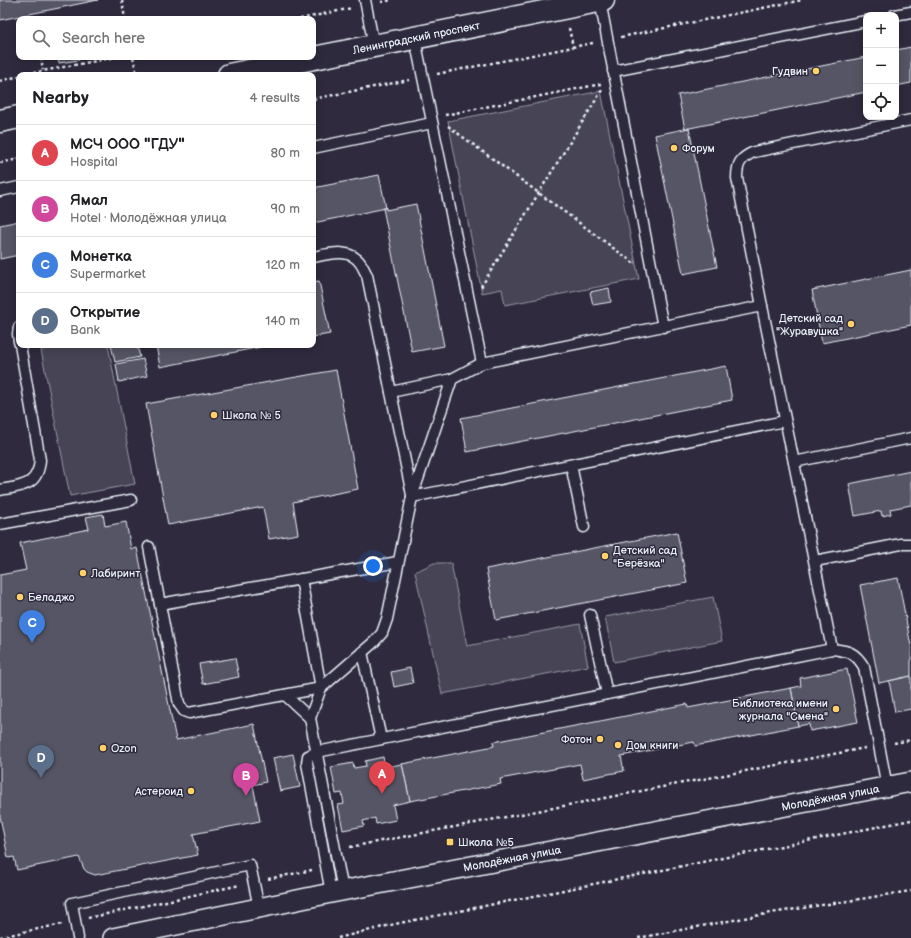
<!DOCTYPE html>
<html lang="en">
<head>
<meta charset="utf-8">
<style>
  :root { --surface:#fff; --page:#f6f6f6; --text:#202124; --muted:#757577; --line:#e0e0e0; --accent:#847042 }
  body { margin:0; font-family:"Balsamiq Sans",sans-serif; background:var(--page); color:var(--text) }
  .controls { position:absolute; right:12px; top:12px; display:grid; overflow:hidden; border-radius:8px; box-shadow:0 2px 10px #0003 }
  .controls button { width:36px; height:36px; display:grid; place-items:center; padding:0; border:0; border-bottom:1px solid var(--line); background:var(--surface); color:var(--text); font:20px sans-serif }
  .you { position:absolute; left:373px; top:566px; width:14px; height:14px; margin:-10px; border:3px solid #fff; border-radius:50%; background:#1a73e8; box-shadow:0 0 0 6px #1a73e833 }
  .badge { display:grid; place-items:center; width:26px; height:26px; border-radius:50%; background:var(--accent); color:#fff; font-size:13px; font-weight:700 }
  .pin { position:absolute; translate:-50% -33px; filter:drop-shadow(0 1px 2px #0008) }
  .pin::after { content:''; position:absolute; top:21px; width:14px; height:12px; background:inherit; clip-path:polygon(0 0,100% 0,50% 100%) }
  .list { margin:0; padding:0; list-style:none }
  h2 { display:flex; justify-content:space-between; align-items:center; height:52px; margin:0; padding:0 16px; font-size:17px }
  h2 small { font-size:13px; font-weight:400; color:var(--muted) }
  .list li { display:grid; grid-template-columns:26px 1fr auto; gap:12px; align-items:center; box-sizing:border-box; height:56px; padding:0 16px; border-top:1px solid var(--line) }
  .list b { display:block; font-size:15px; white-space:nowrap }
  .list p { margin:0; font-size:13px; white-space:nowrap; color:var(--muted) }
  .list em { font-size:13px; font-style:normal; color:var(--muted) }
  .icon { flex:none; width:22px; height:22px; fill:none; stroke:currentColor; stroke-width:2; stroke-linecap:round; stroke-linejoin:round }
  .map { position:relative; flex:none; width:911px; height:938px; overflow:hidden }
  .search { position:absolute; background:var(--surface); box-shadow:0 2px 10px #0003; left:16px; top:16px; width:300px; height:44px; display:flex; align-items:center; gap:10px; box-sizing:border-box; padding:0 14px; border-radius:8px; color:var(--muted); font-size:15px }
  .panel { position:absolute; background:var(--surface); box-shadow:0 2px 10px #0003; left:16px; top:72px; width:300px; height:276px; border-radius:8px }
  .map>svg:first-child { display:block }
  .green { fill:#464455; stroke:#979aa6 }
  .building { fill:#575565; stroke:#e8f1f8 }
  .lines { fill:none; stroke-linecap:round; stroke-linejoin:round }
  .service-casing { stroke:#e8f1f8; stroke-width:13 }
  .minor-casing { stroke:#e8f1f8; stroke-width:22 }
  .secondary-casing { stroke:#e8f1f8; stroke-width:25 }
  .path { stroke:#e8f1f8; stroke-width:2.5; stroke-dasharray:3 3; stroke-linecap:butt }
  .service { stroke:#2f2a3d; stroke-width:10 }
  .minor { stroke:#2f2a3d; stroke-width:19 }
  .secondary { stroke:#2f2a3d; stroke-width:22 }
  .poi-dot { fill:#ffd166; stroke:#2f2a3d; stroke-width:1.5 }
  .labels { text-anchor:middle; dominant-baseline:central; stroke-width:3; stroke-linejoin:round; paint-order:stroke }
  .street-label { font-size:11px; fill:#e8f1f8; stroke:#2f2a3d }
  .poi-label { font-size:11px; fill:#e8f1f8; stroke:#2f2a3d; text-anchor:start }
</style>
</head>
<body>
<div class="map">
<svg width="911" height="938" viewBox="0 0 911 938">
  <rect width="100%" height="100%" fill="#2f2a3d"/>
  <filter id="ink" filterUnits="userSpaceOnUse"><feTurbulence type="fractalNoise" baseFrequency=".025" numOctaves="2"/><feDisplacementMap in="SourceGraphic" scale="8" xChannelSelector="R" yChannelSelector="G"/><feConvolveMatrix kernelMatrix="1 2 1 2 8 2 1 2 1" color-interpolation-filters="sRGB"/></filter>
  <g filter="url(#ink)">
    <g class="green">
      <polygon points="601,91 639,279 505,305 502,289 482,293 448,121"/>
      <polygon points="67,345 108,345 135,484 70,496 41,350"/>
      <polygon points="434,563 451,563 467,646 580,624 588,666 442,694 415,572"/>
      <polygon points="713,597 722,641 614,662 605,617"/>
    </g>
    <g class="building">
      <polygon points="0,0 98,0 0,20"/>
      <polygon points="911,47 911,83 896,86 896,50"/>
      <polygon points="58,57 78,57 79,60 59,63"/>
      <polygon points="866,57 866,92 685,129 678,95"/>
      <polygon points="689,128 717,267 683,274 655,135"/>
      <polygon points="379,175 386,208 313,223 313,188"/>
      <polygon points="416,204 444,346 412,352 383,208 386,208 386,210"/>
      <polygon points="19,221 19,255 0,259 0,225"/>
      <polygon points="911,270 911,325 822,343 812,290"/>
      <polygon points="319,281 330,334 313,337 313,282"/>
      <polygon points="609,288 611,302 593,305 590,292"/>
      <polygon points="111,345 137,345 140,357 115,362"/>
      <polygon points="156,345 271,345 160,367"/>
      <polygon points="143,359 147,376 119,382 116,364"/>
      <polygon points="726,366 732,400 467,452 461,418"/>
      <polygon points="336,370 358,489 293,502 298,534 269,539 263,507 168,525 146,404"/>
      <polygon points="911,471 911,505 890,509 891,514 882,516 881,511 855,516 849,484"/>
      <polygon points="103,514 105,526 126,522 131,549 137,548 176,740 254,724 266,782 253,785 260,821 193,834 198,855 95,875 87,872 84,869 79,857 17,870 14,857 8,858 0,816 0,575 26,570 20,543 89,529 86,517"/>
      <polygon points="677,532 687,583 496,620 486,569"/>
      <polygon points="898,578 911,646 911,676 879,683 860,585"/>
      <polygon points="235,658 239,677 203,684 199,664"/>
      <polygon points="410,668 413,683 394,687 391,672"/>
      <polygon points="847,669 858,722 810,731 809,724 798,726 791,688 801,686 800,678"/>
      <polygon points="911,676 911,709 895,712 889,681"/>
      <polygon points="791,688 798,726 695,746 694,742 621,756 624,771 583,779 580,764 500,779 501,784 410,801 402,764 494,746 493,742 687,704 688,708"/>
      <polygon points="293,754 300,787 280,791 273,758"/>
      <polygon points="383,757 385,767 402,764 410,801 393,805 396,820 376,824 375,818 363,821 364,826 343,830 338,805 344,804 342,793 336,794 331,767 353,763 354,768 366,766 365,761"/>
    </g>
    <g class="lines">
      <defs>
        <g id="service">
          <polyline points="365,0 374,46"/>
          <polyline points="600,1 663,327"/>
          <polyline points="894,15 911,12"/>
          <polyline points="415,39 482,363"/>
          <polyline points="613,71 866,21"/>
          <polyline points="313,148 432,123"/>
          <polyline points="0,191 19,187"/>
          <path d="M 313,257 C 329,254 350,247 361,264 C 363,267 365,272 367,275 L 412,495"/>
          <polyline points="19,327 18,334 19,342"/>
          <polyline points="391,392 452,379"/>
          <polyline points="794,462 911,438"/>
          <polyline points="571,465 584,527"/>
          <path d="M 0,490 C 22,486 38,486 40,460 L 20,345"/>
          <polyline points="412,497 785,421"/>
          <polyline points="0,524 131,500"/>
          <polyline points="149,547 179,704 184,711 189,713 321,688 301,579"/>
          <polyline points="815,561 901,544 911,544"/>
          <polyline points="160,604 398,562"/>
          <polyline points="590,615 607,694"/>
          <polyline points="362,652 381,739"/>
          <polyline points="285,695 310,718"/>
          <path d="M 887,787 L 864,667 C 855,652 849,651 832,649 L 762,306 L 737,178 C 737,164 740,158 754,152 L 911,120"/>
          <polyline points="343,891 310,718 321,688 374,642 382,633 387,619 412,497 452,379 482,363 762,306"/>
          <polyline points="331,893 307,763 308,756 317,752 832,649"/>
          <polyline points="78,938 72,903 250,865 259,908"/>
        </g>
        <g id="minor">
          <path id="s1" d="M 113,938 L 331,893 L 911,782"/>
        </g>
        <g id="secondary">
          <path id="s2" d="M 229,75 L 603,0"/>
          <polyline points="0,121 19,117"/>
        </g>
      </defs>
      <use href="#service" class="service-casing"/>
      <use href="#minor" class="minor-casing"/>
      <use href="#secondary" class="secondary-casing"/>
      <g class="path">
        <polyline points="122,0 125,19"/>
        <polyline points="381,2 392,0"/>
        <polyline points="34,16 34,19"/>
        <polyline points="300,19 352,8"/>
        <polyline points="569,28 573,47"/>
        <polyline points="621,37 802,0"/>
        <polyline points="41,57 43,70"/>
        <polyline points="133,57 137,75"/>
        <polyline points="437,74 593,43"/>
        <polyline points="21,75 117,57"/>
        <polyline points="0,81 19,76"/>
        <polyline points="313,99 409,80"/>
        <polyline points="445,115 601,84"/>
        <polyline points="448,126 635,264"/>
        <polyline points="0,163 19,159"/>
        <polyline points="481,287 602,90"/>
        <polyline points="894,743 911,740"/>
        <polyline points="350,847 865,748"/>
        <polyline points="268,879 312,870"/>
        <polyline points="88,918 240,885"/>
        <polyline points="0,937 62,924"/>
        <polyline points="338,938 395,924 911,820"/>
        <polyline points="638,938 771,913 911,891"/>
      </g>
      <use href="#service" class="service"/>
      <use href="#minor" class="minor"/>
      <use href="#secondary" class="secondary"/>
    </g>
  </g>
  <g class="poi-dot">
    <circle cx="816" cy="71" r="4"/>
    <circle cx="674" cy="148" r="4"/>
    <circle cx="851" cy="324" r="4"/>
    <circle cx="214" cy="415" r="4"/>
    <circle cx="605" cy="556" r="4"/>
    <circle cx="83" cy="573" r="4"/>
    <circle cx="20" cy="597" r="4"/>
    <circle cx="836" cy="709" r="4"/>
    <circle cx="600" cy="739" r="4"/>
    <circle cx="618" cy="745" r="4"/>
    <circle cx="103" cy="748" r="4"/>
    <circle cx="191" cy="791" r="4"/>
    <rect x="446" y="838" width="8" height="8" rx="2"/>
  </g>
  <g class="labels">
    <g class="street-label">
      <text stroke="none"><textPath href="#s2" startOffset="191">Ленинградский проспект</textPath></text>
      <text stroke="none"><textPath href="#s1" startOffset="731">Молодёжная улица</textPath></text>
      <text stroke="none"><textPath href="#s1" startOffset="407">Молодёжная улица</textPath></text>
    </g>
    <g class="poi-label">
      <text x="808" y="71" text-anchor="end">Гудвин</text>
      <text x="682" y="148">Форум</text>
      <text x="843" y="318" text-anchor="end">Детский сад<tspan x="843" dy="13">"Журавушка"</tspan></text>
      <text x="222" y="415">Школа № 5</text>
      <text x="613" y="550">Детский сад<tspan x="613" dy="13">"Берёзка"</tspan></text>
      <text x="91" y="573">Лабиринт</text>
      <text x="28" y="597">Беладжо</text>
      <text x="828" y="703" text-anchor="end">Библиотека имени<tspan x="828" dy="13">журнала "Смена"</tspan></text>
      <text x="592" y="739" text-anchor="end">Фотон</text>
      <text x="626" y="745">Дом книги</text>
      <text x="111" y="748">Ozon</text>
      <text x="183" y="791" text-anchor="end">Астероид</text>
      <text x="458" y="842">Школа №5</text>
    </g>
  </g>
</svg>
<div class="controls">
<button>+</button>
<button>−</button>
<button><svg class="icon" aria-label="locate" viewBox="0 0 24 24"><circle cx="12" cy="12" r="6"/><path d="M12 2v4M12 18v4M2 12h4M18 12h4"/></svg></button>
</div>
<div class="you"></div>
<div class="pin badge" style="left:382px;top:794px;background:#e0444e">A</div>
<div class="pin badge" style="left:246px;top:796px;background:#d1479c">B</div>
<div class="pin badge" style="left:32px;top:643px;background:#3f7fe0">C</div>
<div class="pin badge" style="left:41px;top:778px;background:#5c6f8a">D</div>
<div class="search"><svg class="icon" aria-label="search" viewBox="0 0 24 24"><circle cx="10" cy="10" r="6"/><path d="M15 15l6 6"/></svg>Search here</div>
<section class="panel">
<h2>Nearby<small>4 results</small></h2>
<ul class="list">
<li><span class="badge" style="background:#e0444e">A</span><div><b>МСЧ ООО &quot;ГДУ&quot;</b><p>Hospital</p></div><em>80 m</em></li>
<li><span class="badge" style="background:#d1479c">B</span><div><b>Ямал</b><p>Hotel · Молодёжная улица</p></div><em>90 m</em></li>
<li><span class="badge" style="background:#3f7fe0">C</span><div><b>Монетка</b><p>Supermarket</p></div><em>120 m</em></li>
<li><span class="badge" style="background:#5c6f8a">D</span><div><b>Открытие</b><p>Bank</p></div><em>140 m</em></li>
</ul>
</section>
</div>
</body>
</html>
